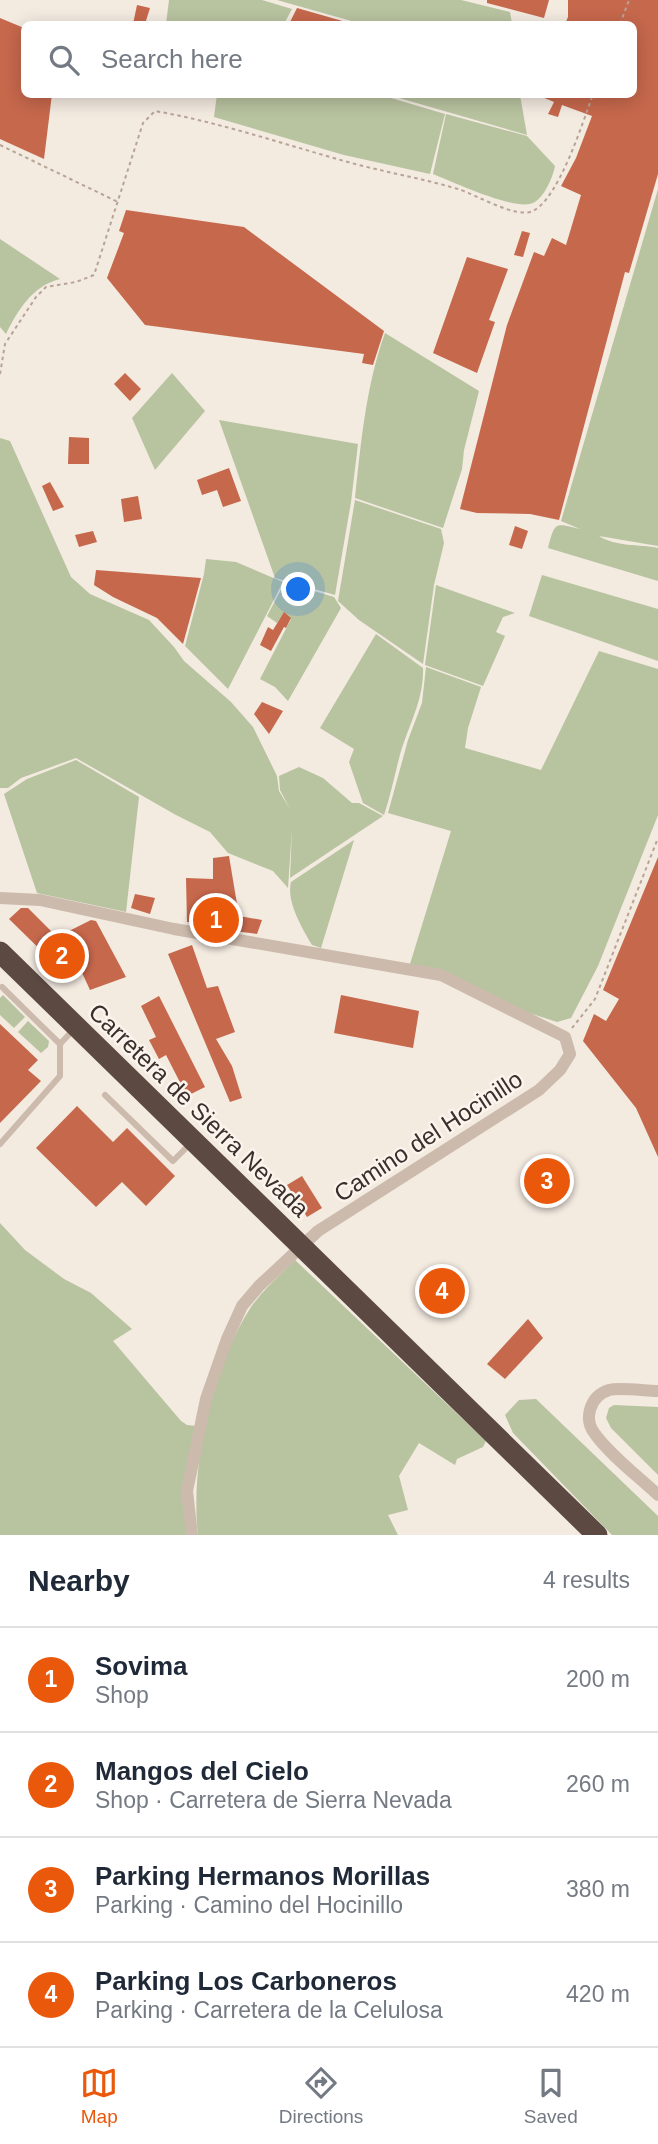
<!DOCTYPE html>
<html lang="en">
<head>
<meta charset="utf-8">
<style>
  :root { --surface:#fff; --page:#f2f2f3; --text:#1f2937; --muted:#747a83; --line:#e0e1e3; --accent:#ea580c }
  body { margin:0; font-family:Arial,sans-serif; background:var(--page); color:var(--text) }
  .you { position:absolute; left:299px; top:590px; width:24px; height:24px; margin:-18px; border:5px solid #fff; border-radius:50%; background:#1a73e8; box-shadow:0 0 0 10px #1a73e833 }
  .badge { display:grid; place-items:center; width:46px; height:46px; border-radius:50%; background:var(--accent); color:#fff; font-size:23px; font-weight:700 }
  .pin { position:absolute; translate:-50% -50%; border:4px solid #fff; box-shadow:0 2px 7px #0006 }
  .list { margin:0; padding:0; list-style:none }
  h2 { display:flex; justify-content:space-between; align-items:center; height:91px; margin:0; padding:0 28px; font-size:30px }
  h2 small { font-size:23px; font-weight:400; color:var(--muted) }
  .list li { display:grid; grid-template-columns:46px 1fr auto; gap:21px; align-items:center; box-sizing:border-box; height:105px; padding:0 28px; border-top:2px solid var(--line) }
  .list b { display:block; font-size:26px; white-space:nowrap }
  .list p { margin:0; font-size:23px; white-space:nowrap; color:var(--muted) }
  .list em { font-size:23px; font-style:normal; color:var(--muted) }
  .icon { flex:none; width:38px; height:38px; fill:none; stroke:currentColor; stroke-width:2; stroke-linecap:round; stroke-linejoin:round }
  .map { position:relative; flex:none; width:658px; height:1535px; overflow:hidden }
  .search { position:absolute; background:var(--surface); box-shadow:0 4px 18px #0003; left:21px; right:21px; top:21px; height:77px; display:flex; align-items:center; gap:18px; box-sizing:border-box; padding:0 24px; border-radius:10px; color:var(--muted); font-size:26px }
  .sheet { height:511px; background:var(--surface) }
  nav { display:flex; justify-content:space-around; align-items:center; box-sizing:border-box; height:98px; border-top:2px solid var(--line); background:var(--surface); font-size:19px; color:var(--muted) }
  nav a { display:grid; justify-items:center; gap:4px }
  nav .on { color:var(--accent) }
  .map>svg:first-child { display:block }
  .green { fill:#b8c3a0 }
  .building { fill:#c6684c }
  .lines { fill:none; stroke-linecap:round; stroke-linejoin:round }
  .path { stroke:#b8a496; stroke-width:2; stroke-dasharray:3.5 3.5; stroke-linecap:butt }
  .lane { stroke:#ccbaac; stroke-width:6 }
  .street { stroke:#ccbaac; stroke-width:12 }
  .highway { stroke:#5b4942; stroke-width:21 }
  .labels { text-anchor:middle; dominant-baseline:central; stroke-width:5; stroke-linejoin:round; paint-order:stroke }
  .street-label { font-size:24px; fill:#3a2f2b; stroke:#fbf4ed }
</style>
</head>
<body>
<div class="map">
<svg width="658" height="1535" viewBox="0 0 658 1535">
  <rect width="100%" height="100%" fill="#f3eae0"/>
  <g class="green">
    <polygon points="169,0 262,0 292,9 284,24 166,24"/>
    <polygon points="277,0 461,0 510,12 512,24 362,24"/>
    <polygon points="217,94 381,95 445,114 430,174 344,155 214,117"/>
    <polygon points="400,95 520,95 527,135 399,98"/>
    <path d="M 446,114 L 527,136 L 555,166 C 553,177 544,198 533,203 C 515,211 453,182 433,174 Z"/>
    <path d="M 658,189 L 658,546 L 599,536 C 616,547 639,544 658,548 L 658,581 L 548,548 C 555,521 555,523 580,529 L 561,521 Z"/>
    <path d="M 0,239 L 60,279 C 32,286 18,310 6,334 L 0,327 Z"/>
    <path d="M 385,333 L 479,391 L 464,450 L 462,469 L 443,528 L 355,498 C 361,443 366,385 385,333 Z"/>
    <polygon points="172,373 205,411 155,470 132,418"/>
    <polygon points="219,420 358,444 351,502 335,595 275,578"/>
    <polygon points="0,438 10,441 71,577 90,594 149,620 174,647 184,661 231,702 253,727 277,776 279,791 290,809 280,790 279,776 299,767 323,778 352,803 359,803 383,816 290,878 292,829 288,888 273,871 228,853 210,832 176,815 76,758 21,778 8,788 0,788"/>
    <polygon points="355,500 441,529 444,543 434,585 423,664 359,620 338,601"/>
    <polygon points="206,559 236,562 283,582 228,689 185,646 204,574"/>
    <polygon points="542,575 658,609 658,661 529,616"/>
    <polygon points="285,582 334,597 341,608 288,701 275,687 260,679 291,619 283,614 277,623 267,616"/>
    <polygon points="436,585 515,613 503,617 496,632 505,636 483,686 425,665"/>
    <path d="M 376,634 L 423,668 C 424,698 410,723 401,751 C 395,773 391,794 384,815 L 363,803 L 349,762 L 354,749 L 320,728 Z"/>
    <polygon points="599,651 658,669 658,815 598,966 571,1018 557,1022 520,1010 410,964 451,831 388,813 408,740 422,703 426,667 481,687 468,728 465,748 541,770"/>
    <polygon points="76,760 139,797 126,912 37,893 4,794 27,779"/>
    <path d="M 354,840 L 321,948 L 312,945 C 302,928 286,901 291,882 Z"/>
    <polygon points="3,995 25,1017 14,1028 0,1015 0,998"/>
    <polygon points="28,1021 49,1041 48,1047 41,1053 18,1032"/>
    <polygon points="0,1223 25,1250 64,1279 91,1293 132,1329 113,1341 181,1421 187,1425 196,1426 186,1535 0,1535"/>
    <path d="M 295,1260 L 486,1441 L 483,1447 L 457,1459 L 455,1465 L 419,1443 L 399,1476 L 408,1510 L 388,1515 L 398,1535 L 198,1535 C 190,1465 212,1367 251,1307 C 263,1290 280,1275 295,1260 Z"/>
    <polygon points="536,1399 658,1516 658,1535 612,1535 513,1433 505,1415 519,1400"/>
    <polygon points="614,1405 658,1407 658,1475 611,1428 606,1418 609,1408"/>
  </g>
  <g class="building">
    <polygon points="487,0 549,0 544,18 487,3"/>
    <polygon points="568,0 658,0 658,174 629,273 625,272 559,520 530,514 477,513 460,509 507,325 534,252 544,256 552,238 566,245 581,195 561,186 576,158 592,116 562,105 558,117 548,114 554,102 535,94 634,94 634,24 565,24 568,17"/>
    <polygon points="137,5 150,8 145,24 133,24"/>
    <polygon points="297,8 346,22 346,24 289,24"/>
    <polygon points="0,18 24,28 24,94 52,94 44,159 0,139"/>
    <polygon points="126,210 244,227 384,331 373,365 362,363 364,354 145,325 107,278 124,233 119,231"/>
    <polygon points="522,231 530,233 523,257 514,255"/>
    <polygon points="467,257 508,269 489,320 495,322 477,373 433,353"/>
    <polygon points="125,373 141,389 130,401 114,384"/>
    <polygon points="69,437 89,438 89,464 68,464"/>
    <polygon points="229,468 241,501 223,507 217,490 202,495 197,480"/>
    <polygon points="50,482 64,507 53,511 42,486"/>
    <polygon points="138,496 142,519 124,522 121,499"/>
    <polygon points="515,526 528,531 522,549 509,545"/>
    <polygon points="93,531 97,542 79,547 75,535"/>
    <polygon points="96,570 201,578 183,644 157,618 113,597 94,585"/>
    <polygon points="284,612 291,618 286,628 284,627 271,651 260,645 268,627 273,630"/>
    <polygon points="262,702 283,711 269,734 254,714"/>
    <polygon points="229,856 239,916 262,920 257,934 234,931 233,922 187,922 186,878 213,879 213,858"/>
    <polygon points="658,857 658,1157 636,1108 583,1041 594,1014 606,1021 619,999 603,990"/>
    <polygon points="135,894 155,898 150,914 131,908"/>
    <polygon points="21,908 28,908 57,937 91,920 96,921 126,977 90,990 72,951 58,967 9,919"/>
    <polygon points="192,945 207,988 218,986 235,1032 216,1039 232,1066 242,1098 230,1102 168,954"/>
    <polygon points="341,995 419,1011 413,1048 334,1033"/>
    <polygon points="159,996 205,1087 187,1096 166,1055 159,1059 149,1040 156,1037 141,1006"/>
    <polygon points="0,1024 38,1060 28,1070 41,1081 0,1123"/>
    <polygon points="77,1106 113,1142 127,1128 175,1176 146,1206 122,1182 96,1207 36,1148"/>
    <polygon points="302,1176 322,1208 307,1217 287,1185"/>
    <polygon points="528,1319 543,1338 505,1379 487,1364"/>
  </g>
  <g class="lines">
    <g class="path">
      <polyline points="620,24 629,0"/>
      <polyline points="0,145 118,202"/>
      <path d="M 0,374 L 5,344 L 36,297 L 46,287 L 76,282 L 94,275 L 143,123 L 155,111 C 223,123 289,146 355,164 C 390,173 424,179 458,189 C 477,195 516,219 533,211 C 559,198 583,122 593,94"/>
      <polyline points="572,1028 595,999 658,838"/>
    </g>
    <g class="lane">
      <polyline points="2,987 60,1044"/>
      <polyline points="105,1095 173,1161 190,1144"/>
      <polyline points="0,1144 60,1076 60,1044 75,1028"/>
    </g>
    <g class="street">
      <polyline points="0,898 40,900 174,929 441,975 565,1037 570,1054 560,1070 539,1090 318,1231 259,1286 242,1306 227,1339 206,1399 187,1491 192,1535"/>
      <path d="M 658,1391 C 645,1391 620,1387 609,1390 C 590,1396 583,1419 595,1434 C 610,1455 639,1477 658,1495"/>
    </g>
    <polyline class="highway" points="0,952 597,1535"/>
  </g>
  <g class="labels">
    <g class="street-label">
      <text transform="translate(199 1110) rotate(44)">Carretera de Sierra Nevada</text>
      <text transform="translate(428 1136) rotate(-33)">Camino del Hocinillo</text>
    </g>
  </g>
</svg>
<div class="you"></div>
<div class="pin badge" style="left:216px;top:920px">1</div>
<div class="pin badge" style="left:62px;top:956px">2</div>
<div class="pin badge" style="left:547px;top:1181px">3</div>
<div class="pin badge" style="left:442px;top:1291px">4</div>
<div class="search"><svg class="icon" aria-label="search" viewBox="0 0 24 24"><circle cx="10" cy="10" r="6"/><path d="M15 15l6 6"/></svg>Search here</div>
</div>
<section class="sheet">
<h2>Nearby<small>4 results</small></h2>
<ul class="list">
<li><span class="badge">1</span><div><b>Sovima</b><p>Shop</p></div><em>200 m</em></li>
<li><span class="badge">2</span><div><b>Mangos del Cielo</b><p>Shop · Carretera de Sierra Nevada</p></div><em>260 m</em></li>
<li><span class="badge">3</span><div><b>Parking Hermanos Morillas</b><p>Parking · Camino del Hocinillo</p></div><em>380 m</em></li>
<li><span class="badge">4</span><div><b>Parking Los Carboneros</b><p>Parking · Carretera de la Celulosa</p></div><em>420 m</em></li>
</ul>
</section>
<nav>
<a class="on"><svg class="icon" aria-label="map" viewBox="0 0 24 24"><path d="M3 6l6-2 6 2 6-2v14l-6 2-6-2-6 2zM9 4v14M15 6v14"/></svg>Map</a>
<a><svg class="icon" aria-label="directions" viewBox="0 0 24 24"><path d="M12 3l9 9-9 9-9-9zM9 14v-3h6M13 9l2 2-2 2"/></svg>Directions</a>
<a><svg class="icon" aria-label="saved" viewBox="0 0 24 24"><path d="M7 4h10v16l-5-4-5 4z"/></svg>Saved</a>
</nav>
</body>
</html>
